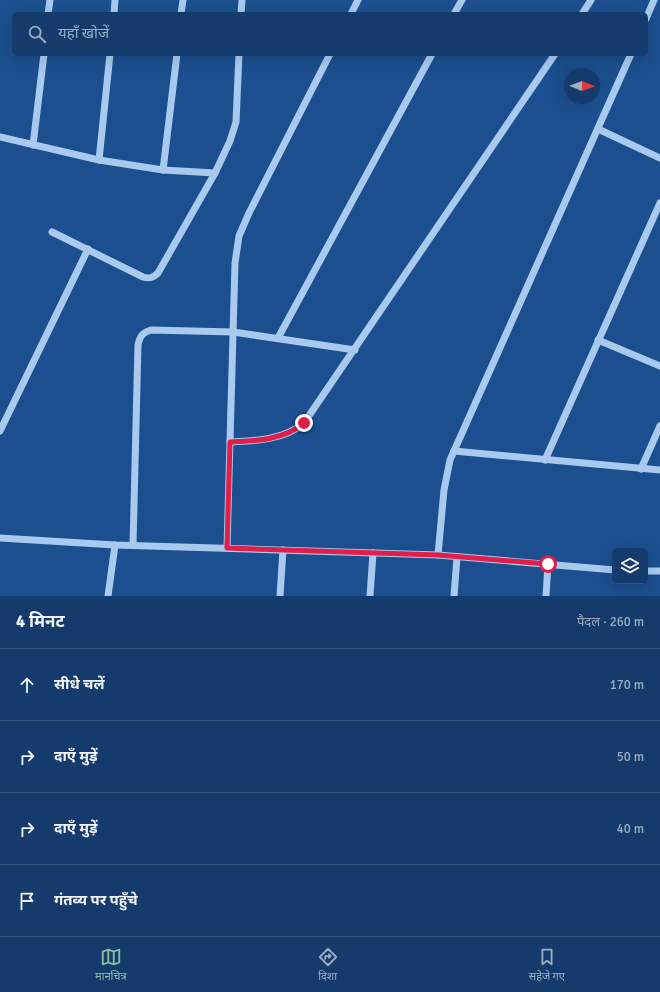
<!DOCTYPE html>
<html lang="hi">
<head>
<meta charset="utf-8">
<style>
  :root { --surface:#143b6b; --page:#1d4271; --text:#f1f3f6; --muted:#9dadc1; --line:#33557e; --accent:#8abfa5 }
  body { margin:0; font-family:Signika,"Noto Sans Devanagari",sans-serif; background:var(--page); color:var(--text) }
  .controls { position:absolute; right:12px; bottom:12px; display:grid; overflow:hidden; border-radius:6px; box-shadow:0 4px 16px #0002 }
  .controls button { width:36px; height:36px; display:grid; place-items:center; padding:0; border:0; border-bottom:1px solid var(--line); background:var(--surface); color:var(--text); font:20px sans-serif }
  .compass { position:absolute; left:564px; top:68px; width:36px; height:36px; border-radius:50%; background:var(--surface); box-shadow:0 4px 16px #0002; rotate:91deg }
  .stop { position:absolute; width:12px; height:12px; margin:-9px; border:3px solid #e11d48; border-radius:50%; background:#fff }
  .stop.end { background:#e11d48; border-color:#fff; box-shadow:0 1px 4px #0008 }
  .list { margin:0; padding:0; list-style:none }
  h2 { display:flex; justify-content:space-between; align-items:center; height:52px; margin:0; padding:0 16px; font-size:17px }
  h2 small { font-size:13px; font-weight:400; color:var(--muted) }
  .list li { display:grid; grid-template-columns:26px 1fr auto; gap:12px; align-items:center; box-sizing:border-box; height:72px; padding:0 16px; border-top:1px solid var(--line) }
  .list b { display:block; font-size:15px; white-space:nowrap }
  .list em { font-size:13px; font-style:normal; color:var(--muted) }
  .icon { flex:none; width:22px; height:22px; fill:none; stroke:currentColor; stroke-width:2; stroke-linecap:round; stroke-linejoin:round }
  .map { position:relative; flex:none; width:660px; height:596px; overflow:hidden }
  .search { position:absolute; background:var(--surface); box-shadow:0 4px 16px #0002; left:12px; right:12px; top:12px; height:44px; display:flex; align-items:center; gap:10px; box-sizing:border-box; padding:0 14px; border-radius:6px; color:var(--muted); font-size:15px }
  .sheet { height:340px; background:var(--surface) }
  nav { display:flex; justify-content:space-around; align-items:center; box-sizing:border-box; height:56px; border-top:1px solid var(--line); background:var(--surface); font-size:11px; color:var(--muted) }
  nav a { display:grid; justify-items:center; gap:2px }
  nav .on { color:var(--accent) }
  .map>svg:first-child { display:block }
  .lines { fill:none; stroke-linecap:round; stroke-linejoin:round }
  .minor { stroke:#a9c9ee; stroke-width:7 }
  .route { stroke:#e11d48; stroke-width:5 }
</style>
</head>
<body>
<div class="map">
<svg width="660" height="596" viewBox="0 0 660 596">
  <rect width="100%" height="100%" fill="#1b4f8f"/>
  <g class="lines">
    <g class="minor">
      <polyline points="48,14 50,0"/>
      <polyline points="114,14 115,0"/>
      <polyline points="181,14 183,0"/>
      <polyline points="241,14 242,0"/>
      <polyline points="351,14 358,0"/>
      <polyline points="454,14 462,0"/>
      <polyline points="582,14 591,0"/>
      <polyline points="646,19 654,0"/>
      <polyline points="598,129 660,158"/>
      <polyline points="0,137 99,160 163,170 215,173"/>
      <polyline points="33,145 44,54"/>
      <polyline points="99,160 110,54"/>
      <polyline points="163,170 177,54"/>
      <path d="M 52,232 L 143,277 C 149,279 153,278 158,273 L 215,173 L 230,141 L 236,122 L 239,54"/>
      <polyline points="278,338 432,54"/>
      <polyline points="598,340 660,366"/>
      <polyline points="0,431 88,249"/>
      <path d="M 230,442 C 255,441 284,440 304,423 L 555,54"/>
      <polyline points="454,451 660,470"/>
      <polyline points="545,460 660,203"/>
      <polyline points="641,469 660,426"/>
      <polyline points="0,538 115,545 438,555 615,570"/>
      <path d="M 133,545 L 138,345 C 140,336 142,333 151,330 L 233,332 L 355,350"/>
      <polyline points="227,548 235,263 239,236 249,213 330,54"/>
      <polyline points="438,555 444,490 450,460 631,54"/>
      <polyline points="645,571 660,571"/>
      <polyline points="108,596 115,545"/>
      <polyline points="280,596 283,550"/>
      <polyline points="370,596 373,553"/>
      <polyline points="454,596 457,557"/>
      <polyline points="546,596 548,564"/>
    </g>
  </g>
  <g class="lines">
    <path class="route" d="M 304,423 C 284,440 255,441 230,442 L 227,548 L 438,555 L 548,564"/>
  </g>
</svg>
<div class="controls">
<button><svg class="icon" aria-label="layers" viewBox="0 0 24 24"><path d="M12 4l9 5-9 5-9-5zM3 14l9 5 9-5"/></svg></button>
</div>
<svg class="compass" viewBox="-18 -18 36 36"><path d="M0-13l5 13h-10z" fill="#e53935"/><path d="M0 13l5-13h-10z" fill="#9dadc1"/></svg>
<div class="stop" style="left:548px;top:564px"></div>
<div class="stop end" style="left:304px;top:423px"></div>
<div class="search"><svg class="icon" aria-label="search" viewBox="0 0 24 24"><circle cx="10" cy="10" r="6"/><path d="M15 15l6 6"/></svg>यहाँ खोजें</div>
</div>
<section class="sheet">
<h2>4 मिनट<small>पैदल · 260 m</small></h2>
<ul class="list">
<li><svg class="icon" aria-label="ahead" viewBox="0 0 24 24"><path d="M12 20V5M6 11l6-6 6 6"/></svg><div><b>सीधे चलें</b></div><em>170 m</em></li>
<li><svg class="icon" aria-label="right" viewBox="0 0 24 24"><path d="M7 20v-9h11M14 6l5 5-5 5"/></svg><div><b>दाएँ मुड़ें</b></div><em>50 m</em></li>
<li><svg class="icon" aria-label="right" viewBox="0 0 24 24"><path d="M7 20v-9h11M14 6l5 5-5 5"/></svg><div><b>दाएँ मुड़ें</b></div><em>40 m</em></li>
<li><svg class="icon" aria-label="arrive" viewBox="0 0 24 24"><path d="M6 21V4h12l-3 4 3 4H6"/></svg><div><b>गंतव्य पर पहुँचे</b></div></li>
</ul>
</section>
<nav>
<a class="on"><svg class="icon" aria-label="map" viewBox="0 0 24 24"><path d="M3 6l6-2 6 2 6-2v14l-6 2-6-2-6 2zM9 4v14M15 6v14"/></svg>मानचित्र</a>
<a><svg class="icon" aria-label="directions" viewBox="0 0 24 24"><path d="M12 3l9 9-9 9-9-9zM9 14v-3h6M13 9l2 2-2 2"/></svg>दिशा</a>
<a><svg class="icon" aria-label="saved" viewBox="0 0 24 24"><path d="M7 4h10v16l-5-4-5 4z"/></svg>सहेजे गए</a>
</nav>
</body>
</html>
